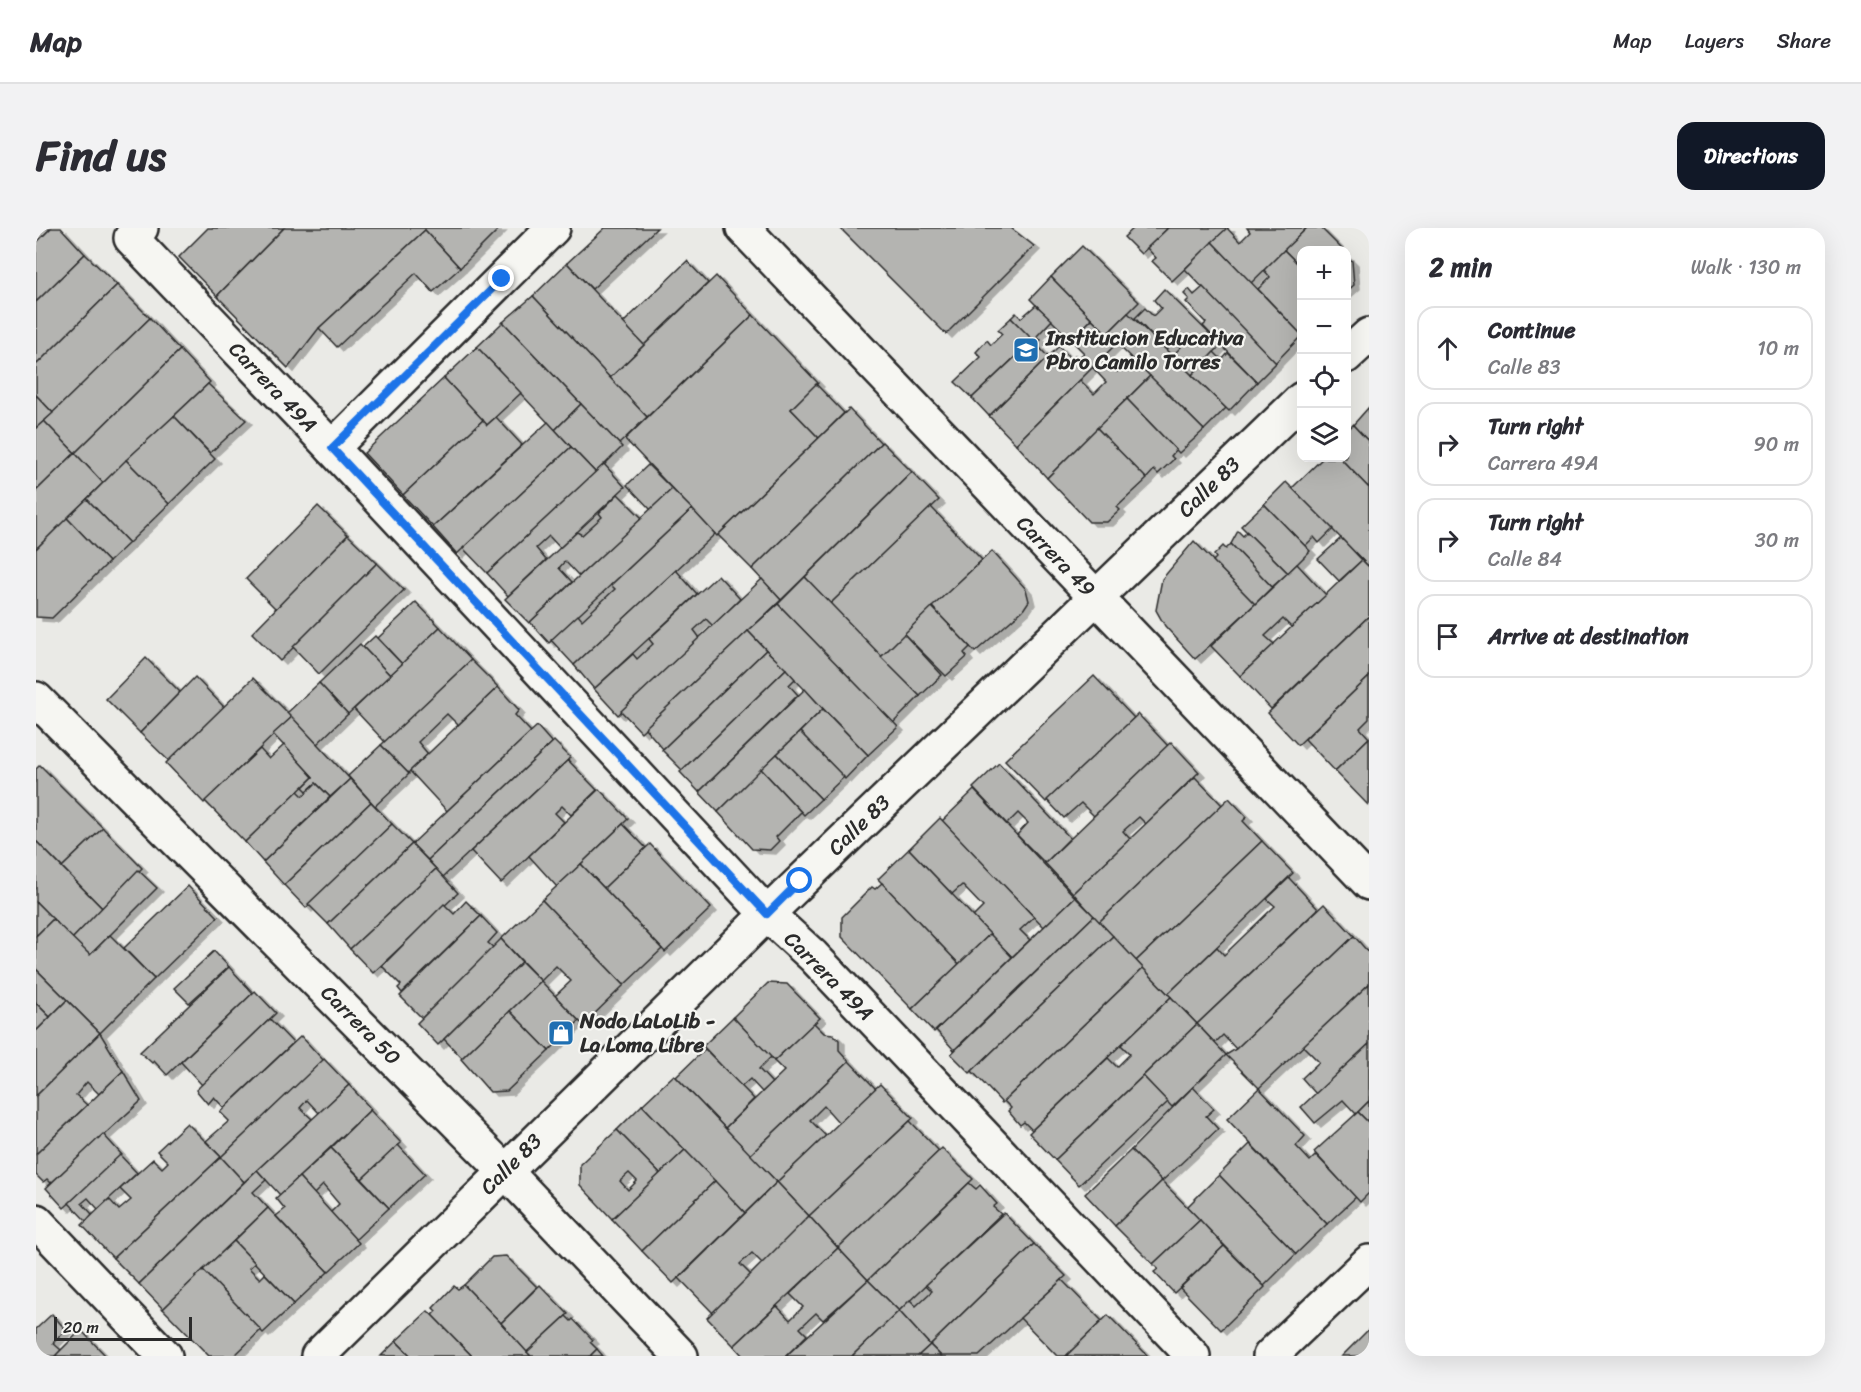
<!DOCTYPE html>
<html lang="en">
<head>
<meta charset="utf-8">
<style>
  :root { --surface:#fff; --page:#f2f2f3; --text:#2b2b33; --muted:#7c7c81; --line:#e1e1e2; --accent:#111827 }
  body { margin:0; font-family:Sriracha,sans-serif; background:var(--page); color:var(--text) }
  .controls { position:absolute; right:18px; top:18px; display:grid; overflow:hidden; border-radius:12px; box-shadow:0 6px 24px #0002 }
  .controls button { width:54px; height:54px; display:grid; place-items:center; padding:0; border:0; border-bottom:2px solid var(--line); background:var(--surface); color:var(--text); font:30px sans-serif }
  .scale { position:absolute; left:18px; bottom:15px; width:138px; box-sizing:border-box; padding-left:6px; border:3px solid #2b2b2b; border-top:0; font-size:16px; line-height:21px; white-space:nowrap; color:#2b2b2b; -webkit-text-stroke:4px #f6f6f2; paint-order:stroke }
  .stop { position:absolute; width:18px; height:18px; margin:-14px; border:4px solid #1a73e8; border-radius:50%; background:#fff }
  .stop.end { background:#1a73e8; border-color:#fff; box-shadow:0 2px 6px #0008 }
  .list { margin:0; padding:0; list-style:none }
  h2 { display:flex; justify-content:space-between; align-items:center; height:78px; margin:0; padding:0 24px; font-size:26px }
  h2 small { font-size:20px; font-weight:400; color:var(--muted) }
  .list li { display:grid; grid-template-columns:39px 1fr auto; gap:18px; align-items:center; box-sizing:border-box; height:84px; margin:0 12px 12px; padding:0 12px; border:2px solid var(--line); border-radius:18px }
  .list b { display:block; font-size:22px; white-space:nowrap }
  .list p { margin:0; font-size:20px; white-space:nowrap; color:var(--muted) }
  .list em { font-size:20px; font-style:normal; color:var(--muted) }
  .icon { flex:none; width:33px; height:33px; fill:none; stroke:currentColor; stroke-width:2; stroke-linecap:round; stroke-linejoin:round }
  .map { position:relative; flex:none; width:1333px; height:1128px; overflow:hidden; border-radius:18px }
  header { display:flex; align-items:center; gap:36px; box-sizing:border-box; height:84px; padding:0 30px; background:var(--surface); border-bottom:2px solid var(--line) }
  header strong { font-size:28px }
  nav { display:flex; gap:33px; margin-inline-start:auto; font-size:21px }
  .intro { display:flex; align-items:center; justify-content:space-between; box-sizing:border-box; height:144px; padding:0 36px }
  h1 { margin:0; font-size:42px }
  .button { padding:15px 27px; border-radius:18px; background:var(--accent); color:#fff; font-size:21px; font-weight:700 }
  main { display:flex; gap:36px; padding:0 36px }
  aside { flex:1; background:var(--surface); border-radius:18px; box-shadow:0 6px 24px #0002 }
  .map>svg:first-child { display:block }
  .building { fill:#b4b4b1; stroke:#2b2b2b; stroke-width:1.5; fill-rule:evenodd; filter:url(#shadow) }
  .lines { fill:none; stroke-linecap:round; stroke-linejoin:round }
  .minor-casing { stroke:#2b2b2b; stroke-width:38 }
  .tertiary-casing { stroke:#2b2b2b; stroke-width:38 }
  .minor { stroke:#f6f6f2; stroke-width:33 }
  .tertiary { stroke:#f6f6f2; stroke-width:33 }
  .route { stroke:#1a73e8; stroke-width:8 }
  .labels { text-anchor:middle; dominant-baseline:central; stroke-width:4.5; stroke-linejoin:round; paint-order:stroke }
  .poi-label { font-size:21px; font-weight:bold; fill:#2b2b2b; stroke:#f6f6f2; text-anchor:start }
  .street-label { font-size:21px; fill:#2b2b2b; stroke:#f6f6f2 }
</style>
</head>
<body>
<header>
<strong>Map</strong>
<nav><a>Map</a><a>Layers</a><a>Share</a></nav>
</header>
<div class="intro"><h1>Find us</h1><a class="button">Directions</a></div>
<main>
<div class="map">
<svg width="1333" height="1128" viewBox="0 0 1333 1128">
  <defs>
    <filter id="shadow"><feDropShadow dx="6" dy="4" stdDeviation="0" flood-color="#0004"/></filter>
  </defs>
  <rect width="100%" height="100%" fill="#eaeae6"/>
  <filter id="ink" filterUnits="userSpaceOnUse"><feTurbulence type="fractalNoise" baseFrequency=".0167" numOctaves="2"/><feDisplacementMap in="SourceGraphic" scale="12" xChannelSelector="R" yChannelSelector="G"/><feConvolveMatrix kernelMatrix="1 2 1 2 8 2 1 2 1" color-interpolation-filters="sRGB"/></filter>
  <g filter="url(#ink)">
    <g class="building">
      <polygon points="0,0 15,0 0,15"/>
      <polygon points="15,0 25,0 49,26 0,74 0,15"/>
      <polygon points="172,0 248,0 181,68 143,29"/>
      <polygon points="248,0 464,0 424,40 389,2 283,100 252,140 181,68"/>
      <polygon points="569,0 621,0 556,61 531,35"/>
      <polygon points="804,0 975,0 998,18 910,106"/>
      <polygon points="1098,0 1132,0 1105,26 1088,9"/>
      <polygon points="1132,0 1192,0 1136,53 1116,33 1120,30 1111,20"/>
      <polygon points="1191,0 1204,14 1214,4 1211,0 1271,0 1215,55 1176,14"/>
      <polygon points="1271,0 1285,0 1307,22 1266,22 1266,40 1248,22"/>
      <polygon points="389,2 424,40 397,64 380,45 301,119 283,100"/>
      <polygon points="1176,14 1266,107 1239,135 1149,41"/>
      <polygon points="1046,18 1103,74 1071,106 1015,49"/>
      <polygon points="1248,22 1266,40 1266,107 1222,61 1234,49 1228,42"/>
      <polygon points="49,26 81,57 0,137 0,74"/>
      <polygon points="1310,27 1316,33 1318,57 1310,64"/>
      <polygon points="651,33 672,55 608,117 586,96"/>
      <polygon points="531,35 608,117 574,150 497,68"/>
      <polygon points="680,48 717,87 611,189 574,150"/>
      <polygon points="1015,49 1056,91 1035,112 994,71"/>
      <polygon points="81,57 114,90 17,185 0,167 0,137"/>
      <polygon points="1167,59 1240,135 1221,154 1167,98 1170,95 1150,74 1153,71 1148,66 1153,61 1158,67"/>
      <polygon points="1128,61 1185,117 1156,147 1136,128 1145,119 1139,113 1130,122 1099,90 1109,80 1117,88 1125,80 1118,72"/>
      <polygon points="497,68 611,189 583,216 467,94"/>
      <polygon points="1000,77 1016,92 1001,108 1005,112 1000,116 975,90 980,85 985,90"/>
      <polygon points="1092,85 1190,180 1168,202 1071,106"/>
      <polygon points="717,87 782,155 755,181 783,210 681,308 589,211"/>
      <polygon points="114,90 144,122 39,225 8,193"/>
      <polygon points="975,90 997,112 936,170 919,154 945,129 940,124 951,112 955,117 966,106 962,102"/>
      <polygon points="1056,91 1081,115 980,216 953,188 1023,118 1035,131 1039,127 1042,130 1048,125 1035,112"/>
      <polygon points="467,94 545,176 519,202 441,119"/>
      <polygon points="997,112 1012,129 953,188 936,170"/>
      <polygon points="441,119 485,165 451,197 408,150"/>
      <polygon points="144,122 174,154 67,255 39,225"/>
      <polygon points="1178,124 1186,132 1192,125 1221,154 1193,183 1156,147"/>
      <polygon points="1067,130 1081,144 1096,130 1114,148 1011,250 980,216 1044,152 1058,166 1070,154 1057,140"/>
      <polygon points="1114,148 1168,202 1143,225 1091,171"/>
      <polygon points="408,150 447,192 367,267 328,225"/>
      <polygon points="172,156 210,192 174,225 138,188"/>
      <polygon points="780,156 808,185 783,210 755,181"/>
      <polygon points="0,167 17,185 0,200"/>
      <polygon points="1091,171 1140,222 1135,228 1138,231 1122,246 1118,242 1110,251 1061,200"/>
      <polygon points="545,176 586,219 560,245 519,202"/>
      <polygon points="1333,179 1333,214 1317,197"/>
      <polygon points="813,181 845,215 716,341 682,307"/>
      <polygon points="138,188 179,231 133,276 90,232"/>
      <polygon points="460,189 486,217 397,299 367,267 447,192 451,197"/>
      <polygon points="8,193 39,225 0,263 0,200"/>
      <polygon points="512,194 535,219 421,326 397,299"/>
      <polygon points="1317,197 1333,214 1333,260 1304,230 1310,230 1310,203"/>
      <polygon points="1061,200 1111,251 1081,279 1084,282 1071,294 1053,294 1011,250"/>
      <polygon points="846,214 876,244 745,372 716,341"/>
      <polygon points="535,219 560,245 451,345 427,320"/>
      <polygon points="39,225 67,255 0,321 0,263"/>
      <polygon points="1287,230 1304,230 1333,260 1333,339 1256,260"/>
      <polygon points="90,232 133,276 93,315 51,271"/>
      <polygon points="568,236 589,259 524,320 513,308 500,320 510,332 472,368 451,345"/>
      <polygon points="612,237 636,261 615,282 591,257"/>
      <polygon points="876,244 903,272 794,376 769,349"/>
      <polygon points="1250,254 1297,301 1283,315 1278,309 1269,318 1228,276"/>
      <polygon points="636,261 656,281 513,415 494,394"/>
      <polygon points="582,266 606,290 543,348 529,333 523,340 536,354 493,395 469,371 541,304 546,307 566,289 563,285"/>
      <polygon points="51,271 93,315 73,334 31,290"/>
      <polygon points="1228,276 1274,323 1252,345 1205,298"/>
      <polygon points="282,278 312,307 240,381 210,351"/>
      <polygon points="895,279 946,332 845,429 794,376"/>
      <polygon points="656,281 679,306 538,437 515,412 542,387 546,392 579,361 575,357"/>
      <polygon points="31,290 73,334 16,390 0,389 0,321"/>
      <polygon points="1202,303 1207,308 1211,304 1252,345 1236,359 1195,316"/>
      <polygon points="312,307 341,335 244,433 216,405"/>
      <polygon points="1305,310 1326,332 1303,353 1282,331"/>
      <polygon points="1158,313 1219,376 1159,431 1129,398 1120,382 1126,351"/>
      <polygon points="1195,316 1236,359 1219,376 1177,333 1180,330 1178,327 1187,318 1190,321"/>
      <polygon points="956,323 990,361 993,373 987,382 939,424 896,379"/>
      <polygon points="1326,332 1333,339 1333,388 1235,481 1204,448"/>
      <polygon points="341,335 368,362 283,446 257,419"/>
      <polygon points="1261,336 1290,367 1255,399 1247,391 1229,408 1238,416 1204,448 1175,418"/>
      <polygon points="640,342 661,366 558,461 538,437"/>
      <polygon points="682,347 704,371 677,398 670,391 658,402 664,410 582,487 558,461 597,426 601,431 617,416 613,411"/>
      <polygon points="769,349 884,468 857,495 742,376"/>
      <polygon points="726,351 745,372 605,504 585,483"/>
      <polygon points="380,374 404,399 366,436 342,410"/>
      <polygon points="742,376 862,499 832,527 712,403"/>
      <polygon points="896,379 934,419 928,425 931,429 910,448 868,406"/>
      <polygon points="1333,388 1333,449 1262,517 1232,485"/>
      <polygon points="404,399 435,432 349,514 318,481"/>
      <polygon points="712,403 730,422 627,521 609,500"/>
      <polygon points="868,406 906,447 884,468 845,429"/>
      <polygon points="339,408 366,436 354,447 327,419"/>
      <polygon points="324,416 354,447 312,486 283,455"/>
      <polygon points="730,422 750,441 646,542 626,522"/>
      <polygon points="110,430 144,464 104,505 70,471"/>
      <polygon points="435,432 462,459 422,497 411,486 382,514 392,526 372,545 345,517"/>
      <polygon points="750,441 759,451 753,457 762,467 663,564 644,544"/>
      <polygon points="1058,448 1098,490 1010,574 969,532"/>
      <polygon points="159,449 188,479 133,533 104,505"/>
      <polygon points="1333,449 1333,491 1324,500 1333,510 1299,543 1269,511"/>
      <polygon points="217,450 256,489 168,575 130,535"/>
      <polygon points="283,455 312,486 281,516 251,485"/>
      <polygon points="462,459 483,482 479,487 495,504 411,583 374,543"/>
      <polygon points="769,461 787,481 682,584 663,564"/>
      <polygon points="787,481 832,527 809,551 764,504"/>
      <polygon points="1102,486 1132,518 1058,588 1045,575 1028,590 1011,572"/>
      <polygon points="256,489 314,551 294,569 280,555 271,563 267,559 277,549 237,506"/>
      <polygon points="501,498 516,515 392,632 376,616"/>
      <polygon points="764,504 808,549 785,571 741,526"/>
      <polygon points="1333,510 1333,576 1332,577 1299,543"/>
      <polygon points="518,513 534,529 532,532 407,649 392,632"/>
      <polygon points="1135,514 1163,544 1110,596 1103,589 1087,603 1094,611 1037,665 1009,635"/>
      <polygon points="248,517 277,549 209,614 169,573 224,521 233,531"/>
      <polygon points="345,517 373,546 339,578 312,548"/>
      <polygon points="741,526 785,571 768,587 725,541"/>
      <polygon points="532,532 561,562 535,587 526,578 519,585 528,594 465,655 435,623"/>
      <polygon points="963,535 1034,610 1009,635 981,607 992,595 982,585 971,596 937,560"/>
      <polygon points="4,537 67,600 26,639 0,613 0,541"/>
      <polygon points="725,541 765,584 740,609 743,613 734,622 716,621 682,584"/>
      <polygon points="1159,549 1186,577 1063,694 1037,665"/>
      <polygon points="314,551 335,574 248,657 227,634"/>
      <polygon points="280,555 294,569 227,634 209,614 262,563 267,568"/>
      <polygon points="563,561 592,591 521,659 493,628"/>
      <polygon points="938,562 1039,669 1008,699 906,593"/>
      <polygon points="1193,570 1211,589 1207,593 1226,613 1100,733 1063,694"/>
      <polygon points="335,574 356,596 270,680 248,657"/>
      <polygon points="904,590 998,689 984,702 994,712 976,729 937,689 947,679 926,657 916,666 873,621"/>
      <polygon points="356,596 376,616 292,696 272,676"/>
      <polygon points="587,596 610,620 568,660 545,636"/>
      <polygon points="67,600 106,640 67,681 26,639"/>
      <polygon points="0,613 67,681 36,711 0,674"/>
      <polygon points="1226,613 1257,645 1132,766 1100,733"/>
      <polygon points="376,616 400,641 314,721 292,696"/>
      <polygon points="614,616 675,680 629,724 568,660"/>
      <polygon points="873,621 954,706 923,736 842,651"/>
      <polygon points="545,636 626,721 588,757 506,672"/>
      <polygon points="400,641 422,665 337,745 314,721"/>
      <polygon points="102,642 121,660 54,727 36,711"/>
      <polygon points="1253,650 1282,681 1161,796 1132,766 1181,719 1188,727 1239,678 1231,671"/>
      <polygon points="846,655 923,736 876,781 806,709 806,689 836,659 839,661"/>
      <polygon points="152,658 182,689 118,751 88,720"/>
      <polygon points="1039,669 1058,688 918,822 900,802"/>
      <polygon points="506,672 588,757 547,797 519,768 535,753 520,738 505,753 465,711"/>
      <polygon points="430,673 445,688 366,765 362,760 365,757 346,738 408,676 418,686"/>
      <polygon points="0,674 17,691 0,708"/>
      <polygon points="1288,676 1318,708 1200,821 1187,807 1179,815 1161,796"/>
      <polygon points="445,688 461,705 452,715 458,720 386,790 364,768"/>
      <polygon points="1058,688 1077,708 934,845 915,826"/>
      <polygon points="17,691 54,727 74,707 118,751 64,805 0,741 0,708"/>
      <polygon points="954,706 976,729 898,804 876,781"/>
      <polygon points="1077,708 1107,740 966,875 936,843"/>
      <polygon points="1318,708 1333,725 1333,756 1223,860 1190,827 1200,821"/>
      <polygon points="465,711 486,734 402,817 381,795"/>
      <polygon points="178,723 193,739 153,775 138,760"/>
      <polygon points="486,734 505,753 426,830 408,811"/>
      <polygon points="193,739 217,765 131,847 118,833 116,835 104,824"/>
      <polygon points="1107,740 1135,769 996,902 988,894 984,897 972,883 975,880 968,873"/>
      <polygon points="0,741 31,772 14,789 0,775"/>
      <polygon points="505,753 543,793 513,823 474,783"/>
      <polygon points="732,755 751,756 784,790 738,833 697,789"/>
      <polygon points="1333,756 1333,816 1280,866 1266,850 1283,834 1267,818"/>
      <polygon points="219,763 240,785 166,857 145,834"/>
      <polygon points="1135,769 1161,796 1019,932 993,905 1072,830 1081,839 1094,826 1085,817"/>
      <polygon points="31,772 64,805 0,868 0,803"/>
      <polygon points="0,775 14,789 0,803"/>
      <polygon points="474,783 513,823 471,863 454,864 425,831"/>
      <polygon points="697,789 735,829 723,841 736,855 726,864 714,851 705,859 667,818"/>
      <polygon points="234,791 257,815 188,880 178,869 172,876 160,862"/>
      <polygon points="778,795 788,805 797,806 803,812 803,822 813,833 714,927 689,900 748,843 738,833"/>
      <polygon points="1161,796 1190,827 1136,879 1107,848"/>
      <polygon points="64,805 87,843 63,866 51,854 40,867 51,877 0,926 0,868"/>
      <polygon points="265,808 288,833 185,929 170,913 193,893 184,884"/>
      <polygon points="1333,816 1333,873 1320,886 1307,872 1279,895 1265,879"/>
      <polygon points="669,821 718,871 689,900 640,849"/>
      <polygon points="288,831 313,857 283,885 271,872 264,880 276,891 208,954 185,929"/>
      <polygon points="813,833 840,861 804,896 788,878 774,892 790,908 741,954 714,927"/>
      <polygon points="87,843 105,873 15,955 11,951 7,954 0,947 0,926"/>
      <polygon points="638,847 741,954 709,985 606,877"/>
      <polygon points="1107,848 1132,874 1043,957 1019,932"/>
      <polygon points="844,856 877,890 773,988 741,954"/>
      <polygon points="313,857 335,881 244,967 221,942"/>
      <polygon points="1157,859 1178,881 1170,888 1182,901 1126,953 1095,922"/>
      <polygon points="1223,860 1269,908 1260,918 1274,933 1280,927 1320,969 1291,996 1191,891"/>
      <polygon points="1333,873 1333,895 1322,884"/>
      <polygon points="606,877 649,922 624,946 581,902"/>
      <polygon points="334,882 365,915 326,951 295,920"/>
      <polygon points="1322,884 1333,895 1333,965 1324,974 1278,924"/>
      <polygon points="874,893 903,923 802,1020 773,988"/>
      <polygon points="151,895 185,929 77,1030 46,997 73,971 83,982 95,972 84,961 117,931 126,940 132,934 121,923"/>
      <path d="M 581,902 L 624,946 L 576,991 L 544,957 L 544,936 ZM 593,945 L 601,953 L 592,962 L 584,953 Z"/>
      <polygon points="67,906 86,927 28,980 10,960"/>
      <polygon points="1214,916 1291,996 1260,1026 1183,947"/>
      <polygon points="362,917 389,946 353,980 326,951"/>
      <polygon points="295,920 353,980 319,1012 294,985 303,976 287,957 278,966 263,949"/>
      <polygon points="906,920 937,951 832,1052 802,1020"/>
      <polygon points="649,922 679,953 606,1023 576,991"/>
      <polygon points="1095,922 1126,953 1079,998 1049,966"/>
      <polygon points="84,927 101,945 62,981 52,970 46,975 56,986 50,993 33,975"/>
      <polygon points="185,929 208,954 103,1056 77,1030"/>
      <polygon points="221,942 230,952 217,964 232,980 127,1081 103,1056"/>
      <polygon points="1183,947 1260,1026 1228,1058 1151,979"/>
      <polygon points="263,949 323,1015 292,1044 240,988 249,981 240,970"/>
      <polygon points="679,953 709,985 637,1055 606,1023"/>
      <polygon points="1126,953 1164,992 1117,1036 1079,998"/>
      <polygon points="741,954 773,988 727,1036 716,1025 704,1036 716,1048 677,1085 643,1050"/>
      <polygon points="933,955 940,961 944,957 961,976 957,979 965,986 863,1083 832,1052"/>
      <polygon points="232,980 292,1044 258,1076 198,1013"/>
      <polygon points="968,985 998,1016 894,1117 863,1083 874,1072 880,1078 896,1063 890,1057"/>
      <polygon points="773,988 802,1020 698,1118 671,1090"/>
      <polygon points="1164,992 1188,1018 1138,1065 1118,1044 1122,1041 1117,1036"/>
      <polygon points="198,1013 219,1035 213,1040 224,1051 229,1046 258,1076 227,1105 167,1042"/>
      <polygon points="998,1016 1030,1048 943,1128 905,1128 894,1117"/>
      <polygon points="1188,1018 1229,1059 1185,1102 1144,1060"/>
      <polygon points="802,1020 832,1052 787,1092 780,1085 764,1100 771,1107 750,1128 707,1128 698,1118 741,1078 754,1092 767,1079 754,1066"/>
      <polygon points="470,1028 501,1059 465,1095 428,1057 456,1029"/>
      <polygon points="167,1042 225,1102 198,1128 173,1128 127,1081"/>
      <polygon points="832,1052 863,1083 816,1128 750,1128"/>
      <polygon points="1026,1052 1066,1093 1030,1128 1021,1128 984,1090"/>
      <polygon points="428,1057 465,1095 495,1128 436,1128 396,1087 400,1083 397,1080 418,1058 422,1061"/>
      <polygon points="504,1057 532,1086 491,1124 465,1095"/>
      <polygon points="392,1083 396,1087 436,1128 375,1128 360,1113"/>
      <polygon points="863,1083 894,1117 882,1128 816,1128"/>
      <polygon points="16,1086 30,1102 17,1115 25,1122 20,1128 0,1128 0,1101"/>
      <polygon points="1072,1087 1112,1128 1030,1128 1066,1093"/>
      <polygon points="530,1088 535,1093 537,1091 557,1112 554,1114 561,1121 554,1128 495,1128 491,1124"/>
      <polygon points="1333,1101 1333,1128 1306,1128"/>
      <polygon points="45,1102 70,1128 19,1128"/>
      <polygon points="360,1113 375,1128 345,1128"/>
      <polygon points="894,1117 905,1128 882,1128"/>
      <polygon points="561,1121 567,1128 554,1128"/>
    </g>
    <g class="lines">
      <defs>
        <g id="minor">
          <polyline points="105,0 95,10 296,220 731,686 777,728 1157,1128"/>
          <polyline points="1310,128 1333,107"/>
          <polyline points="296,220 517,0"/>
          <polyline points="0,471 468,942 645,1128"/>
          <polyline points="0,993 129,1128"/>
          <polyline points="282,1128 731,686 1266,171"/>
          <polyline points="1234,1128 1333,1034"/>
        </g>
        <polyline id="tertiary" points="707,0 1333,655"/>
      </defs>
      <use href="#minor" class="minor-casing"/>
      <use href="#tertiary" class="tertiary-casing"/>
      <use href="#minor" class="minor"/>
      <use href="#tertiary" class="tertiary"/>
    </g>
  </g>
  <g class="lines" filter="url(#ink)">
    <polyline class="route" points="466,51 296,220 731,686 764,653"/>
  </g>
  <defs>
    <symbol id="school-square" viewBox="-11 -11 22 22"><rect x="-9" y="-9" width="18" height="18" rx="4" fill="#1f6fb2" stroke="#f6f6f2"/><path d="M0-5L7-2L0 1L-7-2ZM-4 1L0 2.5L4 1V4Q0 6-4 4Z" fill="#fff"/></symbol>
    <symbol id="shop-square" viewBox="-11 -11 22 22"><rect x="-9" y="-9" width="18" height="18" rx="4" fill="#1f6fb2" stroke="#f6f6f2"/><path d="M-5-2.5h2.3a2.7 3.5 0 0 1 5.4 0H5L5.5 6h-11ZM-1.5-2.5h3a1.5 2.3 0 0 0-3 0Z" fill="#fff"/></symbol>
  </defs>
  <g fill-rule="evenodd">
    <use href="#school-square" x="975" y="107" width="30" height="30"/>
    <use href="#shop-square" x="510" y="790" width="30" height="30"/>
  </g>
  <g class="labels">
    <g class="poi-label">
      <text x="1010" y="110">Institucion Educativa<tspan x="1010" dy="24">Pbro Camilo Torres</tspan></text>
      <text x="544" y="793">Nodo LaLoLib -<tspan x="544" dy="24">La Loma Libre</tspan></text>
    </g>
    <g class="street-label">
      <text transform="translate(237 159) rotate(46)">Carrera 49A</text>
      <text transform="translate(1173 259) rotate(-44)">Calle 83</text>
      <text transform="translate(1020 328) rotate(46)">Carrera 49</text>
      <text transform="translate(823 597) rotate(-44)">Calle 83</text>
      <text transform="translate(793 748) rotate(45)">Carrera 49A</text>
      <text transform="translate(325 797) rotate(45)">Carrera 50</text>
      <text transform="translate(475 936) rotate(-45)">Calle 83</text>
    </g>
  </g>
</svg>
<div class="controls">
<button>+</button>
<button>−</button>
<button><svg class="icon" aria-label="locate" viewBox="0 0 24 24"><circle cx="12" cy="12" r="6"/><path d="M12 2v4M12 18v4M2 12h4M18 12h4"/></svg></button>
<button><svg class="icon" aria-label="layers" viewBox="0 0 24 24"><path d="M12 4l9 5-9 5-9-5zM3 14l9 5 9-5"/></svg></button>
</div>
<div class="scale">20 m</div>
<div class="stop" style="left:764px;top:653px"></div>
<div class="stop end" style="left:466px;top:51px"></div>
</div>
<aside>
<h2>2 min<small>Walk · 130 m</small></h2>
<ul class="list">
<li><svg class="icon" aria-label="ahead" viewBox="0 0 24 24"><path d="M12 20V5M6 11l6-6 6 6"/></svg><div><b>Continue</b><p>Calle 83</p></div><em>10 m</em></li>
<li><svg class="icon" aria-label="right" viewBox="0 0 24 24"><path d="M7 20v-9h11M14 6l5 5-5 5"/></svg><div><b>Turn right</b><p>Carrera 49A</p></div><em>90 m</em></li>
<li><svg class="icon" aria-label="right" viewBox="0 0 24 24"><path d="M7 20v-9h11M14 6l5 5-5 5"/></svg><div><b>Turn right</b><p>Calle 84</p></div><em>30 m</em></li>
<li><svg class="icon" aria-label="arrive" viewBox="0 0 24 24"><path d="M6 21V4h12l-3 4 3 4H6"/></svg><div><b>Arrive at destination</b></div></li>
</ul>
</aside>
</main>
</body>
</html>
